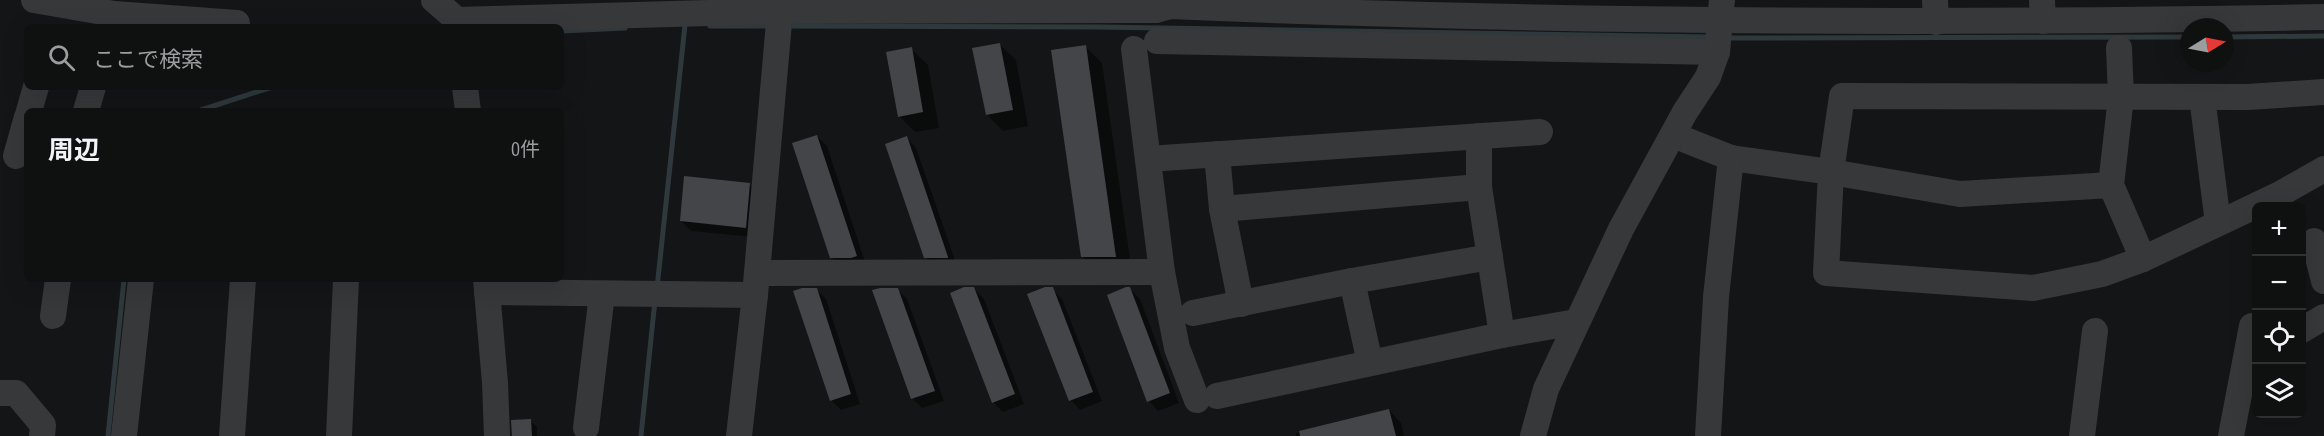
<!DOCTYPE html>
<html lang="ja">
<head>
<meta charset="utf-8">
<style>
  :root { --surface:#0f1010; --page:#1d1e1e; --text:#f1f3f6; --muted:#9b9d9f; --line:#2f3030 }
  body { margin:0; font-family:"PT Sans Narrow","Noto Sans JP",sans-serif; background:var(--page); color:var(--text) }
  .controls { position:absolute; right:18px; bottom:18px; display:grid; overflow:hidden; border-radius:9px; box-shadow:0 6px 24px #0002 }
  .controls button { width:54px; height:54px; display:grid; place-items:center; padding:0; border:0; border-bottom:2px solid var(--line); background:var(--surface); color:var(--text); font:30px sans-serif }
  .compass { position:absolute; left:2180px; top:18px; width:54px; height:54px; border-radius:50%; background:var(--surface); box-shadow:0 6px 24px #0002; rotate:80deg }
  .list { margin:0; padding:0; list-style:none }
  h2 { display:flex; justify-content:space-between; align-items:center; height:78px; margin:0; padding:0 24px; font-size:26px }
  h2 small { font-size:20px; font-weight:400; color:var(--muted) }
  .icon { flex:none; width:33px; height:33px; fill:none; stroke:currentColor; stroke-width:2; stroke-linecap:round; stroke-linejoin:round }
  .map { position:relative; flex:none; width:2324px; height:436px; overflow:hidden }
  .search { position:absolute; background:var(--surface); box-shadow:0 6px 24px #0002; left:24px; top:24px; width:540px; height:66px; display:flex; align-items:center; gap:15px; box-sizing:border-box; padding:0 21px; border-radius:9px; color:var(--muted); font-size:22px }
  .panel { position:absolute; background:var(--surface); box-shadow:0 6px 24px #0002; left:24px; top:108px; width:540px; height:174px; border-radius:9px }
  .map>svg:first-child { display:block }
  .shadow { fill:#0007 }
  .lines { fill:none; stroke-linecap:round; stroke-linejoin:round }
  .stream { stroke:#2f393d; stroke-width:5 }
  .building { fill:#444549 }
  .minor { stroke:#36383a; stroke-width:26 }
</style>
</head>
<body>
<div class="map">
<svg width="2324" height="436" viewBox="0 0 2324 436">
  <rect width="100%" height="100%" fill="#141516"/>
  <g class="shadow">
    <polygon points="999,44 1016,60 1028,126 1003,131 987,115"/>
    <polygon points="1086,47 1102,63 1132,273 1099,273 1082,256"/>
    <polygon points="911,49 928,65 939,128 915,132 899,116"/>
    <polygon points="817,136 827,146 866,265 841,267 831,257"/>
    <polygon points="907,138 916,148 957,266 935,267 925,257"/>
    <polygon points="749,184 759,194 755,237 691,231 681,221"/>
    <polygon points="816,289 826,299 860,404 841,410 831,400"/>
    <polygon points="897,289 907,299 944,401 922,408 913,399 874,291"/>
    <polygon points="974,289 984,299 1024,404 1003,412 993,402"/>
    <polygon points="1052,289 1062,299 1102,401 1080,410 1071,400"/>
    <polygon points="1130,289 1140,299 1179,403 1158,411 1149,401"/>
    <polygon points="1389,410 1401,423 1404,436 1296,436 1296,433"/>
    <polygon points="530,421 537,427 537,436 512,436"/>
  </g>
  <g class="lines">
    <g class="stream">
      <polyline points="710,26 772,26"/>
      <polyline points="785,26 1099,27 1711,37"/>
      <polyline points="561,31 625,28"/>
      <polyline points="2225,37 2324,36"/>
      <polyline points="1726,38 2189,37"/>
      <polyline points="198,111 272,87"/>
      <polyline points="657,288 685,25"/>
      <polyline points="108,436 124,279"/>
      <polyline points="641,436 655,300"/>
    </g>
  </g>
  <g class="building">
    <polygon points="1000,43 1013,110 986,115 972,48"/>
    <polygon points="1086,45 1116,257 1081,257 1051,50"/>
    <polygon points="912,47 923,112 898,117 886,52"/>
    <polygon points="817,135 857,256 851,258 830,258 792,143"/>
    <polygon points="907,136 948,257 948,258 924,258 885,144"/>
    <polygon points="684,176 750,183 746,228 680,221"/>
    <polygon points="964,287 974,287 1015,394 992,403 950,293"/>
    <polygon points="1045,287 1053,287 1093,392 1069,401 1027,294"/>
    <polygon points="1126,287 1130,287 1170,393 1147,402 1107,295"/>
    <polygon points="802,288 817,288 851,394 830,401 793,291"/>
    <polygon points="880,288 898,288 935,391 911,399 872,290"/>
    <polygon points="1389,409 1396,436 1300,436 1299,431"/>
    <polygon points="531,419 532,436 512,436 511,420"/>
  </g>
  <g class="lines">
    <g class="minor">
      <polyline points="34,0 114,14 237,23"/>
      <polyline points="434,0 457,20 457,27"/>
      <path d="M 1154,0 L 1156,10 L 1171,6 C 1556,23 1940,24 2324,17"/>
      <polyline points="1935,0 1936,22"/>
      <polyline points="2042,0 2043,21"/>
      <polyline points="457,20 780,11 1156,10"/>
      <polyline points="1157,41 1717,52"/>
      <polyline points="2119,48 2121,97 2111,185 2143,259"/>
      <polyline points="1134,49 1162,272 1177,348 1197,400"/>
      <polyline points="465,87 468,111"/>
      <polyline points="2324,92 2248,97 1842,96 1831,172 1826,273 2033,288 2102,274 2143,259 2234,216 2280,194 2324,169"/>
      <polyline points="2202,97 2218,223"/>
      <polyline points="29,111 36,87"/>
      <polyline points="86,111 93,87"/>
      <polyline points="1673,135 1731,158 1831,172 1960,194 2111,185"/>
      <polyline points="1479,136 1479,187 1502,335"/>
      <polyline points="1217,154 1222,209 1241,304"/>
      <polyline points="16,156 27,117"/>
      <polyline points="1148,159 1540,132"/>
      <polyline points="1222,209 1479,187"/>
      <polyline points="2314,241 2324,281"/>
      <polyline points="757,273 1162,272"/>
      <polyline points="486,279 495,383 497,436"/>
      <polyline points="1352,281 1370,363"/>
      <polyline points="487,292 755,295"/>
      <polyline points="1193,313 1352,281 1490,257"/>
      <polyline points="53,316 58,279"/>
      <polyline points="2302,330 2324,317"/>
      <polyline points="0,393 16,393 43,425 42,436"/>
      <polyline points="1217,396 1502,335 1576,322"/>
      <polyline points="586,428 602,294"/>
      <polyline points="124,436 141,279"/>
      <polyline points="232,436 243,279"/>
      <polyline points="339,436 346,279"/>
      <polyline points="739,436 755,295 780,11"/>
      <polyline points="1533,436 1546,389 1621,229 1685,112 1708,77 1717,52 1722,0"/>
      <polyline points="1708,436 1716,297 1731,158"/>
      <polyline points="2082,436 2095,331"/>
      <polyline points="2231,436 2252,326"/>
    </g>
  </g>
</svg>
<div class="controls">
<button>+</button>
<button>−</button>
<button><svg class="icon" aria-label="locate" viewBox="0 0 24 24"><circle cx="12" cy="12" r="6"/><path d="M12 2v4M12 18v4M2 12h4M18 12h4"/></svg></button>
<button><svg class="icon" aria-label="layers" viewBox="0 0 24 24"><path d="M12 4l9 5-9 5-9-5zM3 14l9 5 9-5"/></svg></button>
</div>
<svg class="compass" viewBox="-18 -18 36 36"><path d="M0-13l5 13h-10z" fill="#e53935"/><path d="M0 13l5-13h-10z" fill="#9b9d9f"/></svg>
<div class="search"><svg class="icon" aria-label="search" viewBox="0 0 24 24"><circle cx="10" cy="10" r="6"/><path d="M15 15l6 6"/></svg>ここで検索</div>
<section class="panel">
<h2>周辺<small>0件</small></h2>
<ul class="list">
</ul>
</section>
</div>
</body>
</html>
